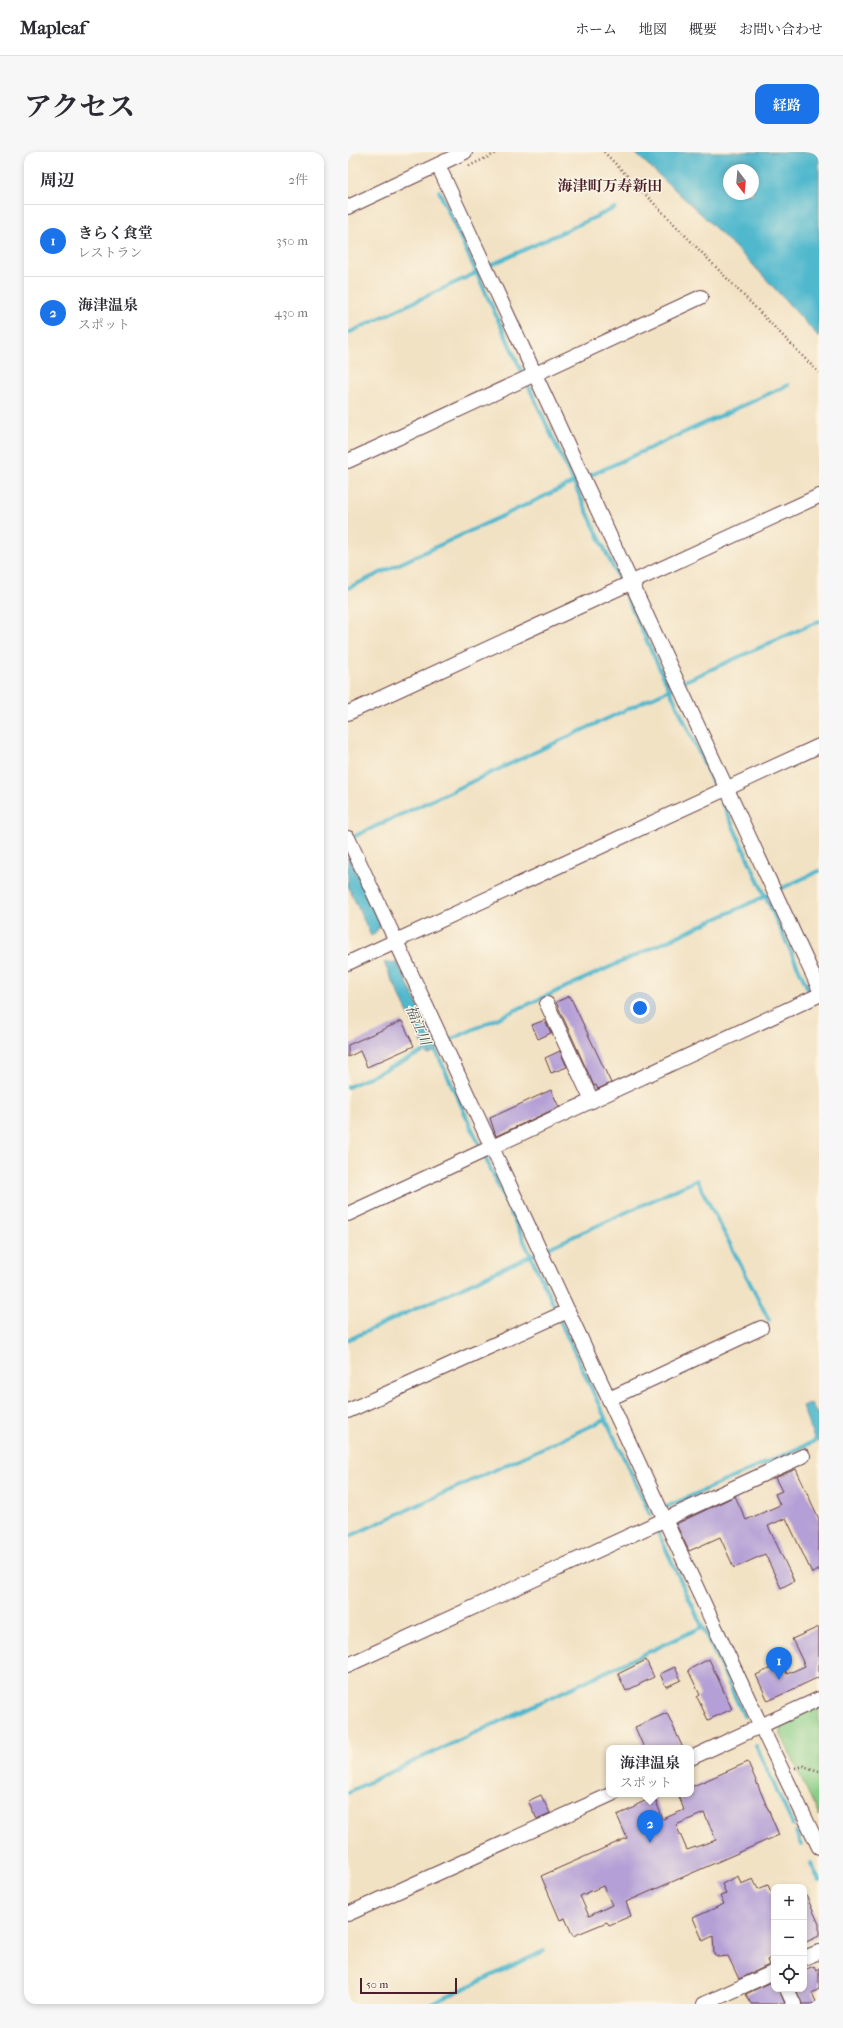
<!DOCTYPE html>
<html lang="ja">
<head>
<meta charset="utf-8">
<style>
  :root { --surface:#fff; --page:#f7f7f7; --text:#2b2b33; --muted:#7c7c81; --line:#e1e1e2; --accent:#1a73e8 }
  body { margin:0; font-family:"IM FELL French Canon","Noto Serif JP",serif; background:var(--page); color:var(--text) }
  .controls { position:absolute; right:12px; bottom:12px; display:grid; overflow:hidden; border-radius:8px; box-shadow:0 2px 6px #0003 }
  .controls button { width:36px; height:36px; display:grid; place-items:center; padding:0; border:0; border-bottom:1px solid var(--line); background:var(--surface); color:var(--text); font:20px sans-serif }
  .compass { position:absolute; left:375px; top:12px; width:36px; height:36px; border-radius:50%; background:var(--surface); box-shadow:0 2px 6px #0003; rotate:164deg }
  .scale { position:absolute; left:12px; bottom:10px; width:97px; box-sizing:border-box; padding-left:4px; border:2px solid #4a1f2b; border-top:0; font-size:11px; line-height:14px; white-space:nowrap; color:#4a1f2b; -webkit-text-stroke:3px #fcf5e5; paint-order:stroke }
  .you { position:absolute; left:292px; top:856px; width:14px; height:14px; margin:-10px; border:3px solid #fff; border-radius:50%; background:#1a73e8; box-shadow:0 0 0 6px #1a73e833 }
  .badge { display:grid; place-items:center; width:26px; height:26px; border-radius:50%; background:var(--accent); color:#fff; font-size:13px; font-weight:700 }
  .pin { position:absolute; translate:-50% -33px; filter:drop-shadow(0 1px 2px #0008) }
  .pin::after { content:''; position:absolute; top:21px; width:14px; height:12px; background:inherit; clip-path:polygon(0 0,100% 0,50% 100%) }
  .popup { position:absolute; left:258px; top:1593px; width:88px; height:52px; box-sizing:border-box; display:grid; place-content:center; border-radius:8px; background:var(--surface); filter:drop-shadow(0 1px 3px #0005); font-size:13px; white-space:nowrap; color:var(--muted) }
  .popup b { font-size:15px; color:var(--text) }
  .popup::after { content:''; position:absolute; left:50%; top:100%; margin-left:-8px; border:8px solid transparent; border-top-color:var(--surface) }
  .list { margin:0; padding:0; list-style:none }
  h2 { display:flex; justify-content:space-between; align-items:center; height:52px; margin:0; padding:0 16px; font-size:17px }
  h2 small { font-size:13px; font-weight:400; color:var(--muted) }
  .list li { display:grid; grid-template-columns:26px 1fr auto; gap:12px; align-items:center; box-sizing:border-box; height:72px; padding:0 16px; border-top:1px solid var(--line) }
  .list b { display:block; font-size:15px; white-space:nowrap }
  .list p { margin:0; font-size:13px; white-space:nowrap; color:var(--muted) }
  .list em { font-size:13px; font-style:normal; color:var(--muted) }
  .icon { flex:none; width:22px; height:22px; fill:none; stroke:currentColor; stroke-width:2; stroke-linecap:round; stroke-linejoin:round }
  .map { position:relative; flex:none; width:471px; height:1852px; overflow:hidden; border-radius:12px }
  header { display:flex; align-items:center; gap:24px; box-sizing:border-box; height:56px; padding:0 20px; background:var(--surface); border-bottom:1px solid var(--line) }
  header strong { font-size:19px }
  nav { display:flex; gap:22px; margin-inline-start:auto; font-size:14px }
  .intro { display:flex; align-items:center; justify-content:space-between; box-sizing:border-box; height:96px; padding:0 24px }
  h1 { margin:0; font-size:28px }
  .button { padding:10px 18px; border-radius:12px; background:var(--accent); color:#fff; font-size:14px; font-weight:700 }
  main { display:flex; gap:24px; padding:0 24px }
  aside { flex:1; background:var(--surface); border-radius:12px; box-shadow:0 2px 6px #0003 }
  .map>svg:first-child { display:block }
  .green { fill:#88cd87; stroke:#697659 }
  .water { fill:#50b8cd; stroke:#4d6c7c; fill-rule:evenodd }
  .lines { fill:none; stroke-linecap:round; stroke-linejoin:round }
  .stream { stroke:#50b8cd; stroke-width:4 }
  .building { fill:#b49fd6; fill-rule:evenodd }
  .minor-casing { stroke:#633c42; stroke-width:16 }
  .path { stroke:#633c42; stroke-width:2.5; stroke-dasharray:1 3; stroke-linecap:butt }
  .minor { stroke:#fff; stroke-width:14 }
  .labels { text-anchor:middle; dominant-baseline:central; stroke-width:3; stroke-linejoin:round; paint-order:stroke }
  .water-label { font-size:14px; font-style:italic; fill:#4c5564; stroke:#fcf5e5 }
  .quarter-label { font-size:15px; font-weight:bold; fill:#4a1f2b; stroke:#fcf5e5 }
</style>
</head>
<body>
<header>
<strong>Mapleaf</strong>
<nav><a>ホーム</a><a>地図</a><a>概要</a><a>お問い合わせ</a></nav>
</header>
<div class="intro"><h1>アクセス</h1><a class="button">経路</a></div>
<main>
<aside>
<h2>周辺<small>2件</small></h2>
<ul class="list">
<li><span class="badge">1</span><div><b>きらく食堂</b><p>レストラン</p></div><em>350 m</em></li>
<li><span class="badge">2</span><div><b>海津温泉</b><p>スポット</p></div><em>430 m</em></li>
</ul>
</aside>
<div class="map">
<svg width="471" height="1852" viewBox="0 0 471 1852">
  <rect width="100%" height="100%" fill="#fcf5e5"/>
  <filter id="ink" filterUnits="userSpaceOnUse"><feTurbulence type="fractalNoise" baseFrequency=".025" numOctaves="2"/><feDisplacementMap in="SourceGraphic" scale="8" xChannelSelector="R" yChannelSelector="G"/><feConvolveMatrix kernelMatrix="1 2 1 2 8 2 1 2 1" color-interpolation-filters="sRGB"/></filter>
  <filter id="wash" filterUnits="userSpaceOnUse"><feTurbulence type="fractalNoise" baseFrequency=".012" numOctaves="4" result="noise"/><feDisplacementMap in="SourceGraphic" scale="16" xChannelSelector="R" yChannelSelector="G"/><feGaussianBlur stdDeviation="0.9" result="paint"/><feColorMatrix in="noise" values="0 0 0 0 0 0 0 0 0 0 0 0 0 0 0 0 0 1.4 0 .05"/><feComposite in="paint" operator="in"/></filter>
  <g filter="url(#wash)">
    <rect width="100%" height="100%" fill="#f2e2c4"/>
    <polygon class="green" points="471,1553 471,1664 432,1580 433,1575 444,1570 443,1566"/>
    <g class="water">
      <path d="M 286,0 L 471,0 L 471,185 L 407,115 L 352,61 ZM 381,18 L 405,18 L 405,42 L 381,42 Z"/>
      <polygon points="0,703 33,773 26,782 23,784 0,734"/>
      <polygon points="40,810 50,811 90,897 80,903 36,811"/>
      <polygon points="463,1251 471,1265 471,1290 467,1289 454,1254"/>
    </g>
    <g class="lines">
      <g class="stream">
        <polyline points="91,39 174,220"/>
        <polyline points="143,113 267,56"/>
        <polyline points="0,181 130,120"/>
        <polyline points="180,233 271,428"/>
        <polyline points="241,324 440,233"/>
        <polyline points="0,436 229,329"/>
        <polyline points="276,440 367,635"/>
        <polyline points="335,530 471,469"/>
        <polyline points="372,646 461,839"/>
        <polyline points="7,684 325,536"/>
        <polyline points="430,738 471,719"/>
        <polyline points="102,888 420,743"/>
        <polyline points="82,897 89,901 131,992"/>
        <polyline points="0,935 88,894"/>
        <polyline points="137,1005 208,1158"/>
        <polyline points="198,1097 349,1028 421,1168"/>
        <polyline points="212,1169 302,1362"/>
        <polyline points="0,1188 186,1102"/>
        <polyline points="318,1355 467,1289"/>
        <polyline points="309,1378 396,1564"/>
        <polyline points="0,1385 258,1267"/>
        <polyline points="408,1594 445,1673"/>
        <polyline points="0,1640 354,1475"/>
        <polyline points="448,1680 454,1693"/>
        <polyline points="463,1711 471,1729"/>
        <polyline points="83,1852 196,1799"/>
      </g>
    </g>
    <g id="blocks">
      <g class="building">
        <polygon points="222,844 263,931 250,937 248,933 246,934 208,850"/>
        <polygon points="197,868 203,881 190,887 184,873"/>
        <polygon points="54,869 66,894 19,915 12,899 0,905 0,893"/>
        <polygon points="212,899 219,915 203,921 197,906"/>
        <polygon points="203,938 211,955 148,984 142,966"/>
        <polygon points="448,1317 471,1367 471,1418 464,1421 438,1366 420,1374 446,1429 433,1436 417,1402 386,1416 372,1385 341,1399 328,1372 387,1344 398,1368 432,1353 427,1342 434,1339 427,1326"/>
        <polygon points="471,1475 471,1525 420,1549 408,1523 434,1511 439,1522 457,1514 444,1487"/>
        <polygon points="361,1507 384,1557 360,1568 349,1545 352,1543 340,1518"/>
        <polygon points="298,1508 306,1525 278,1539 270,1522"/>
        <polygon points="327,1515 333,1528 318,1535 312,1522"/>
        <polygon points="319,1561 335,1596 296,1596 287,1575"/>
        <path d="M 400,1610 L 431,1683 L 278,1750 L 283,1764 L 261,1773 L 259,1770 L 225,1784 L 217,1766 L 212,1768 L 193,1724 L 279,1686 L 269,1663 L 288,1655 L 288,1653 L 306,1645 L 315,1667 L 336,1658 L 330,1642 L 343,1642 L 343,1635 ZM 356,1661 L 368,1688 L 339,1698 L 328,1673 ZM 255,1734 L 264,1753 L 241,1764 L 232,1744 Z"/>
        <polygon points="193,1643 202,1661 189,1667 180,1649"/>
        <polygon points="390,1724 393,1732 405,1727 410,1737 420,1733 423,1740 426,1739 426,1804 419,1808 421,1813 391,1827 380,1804 371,1805 366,1802 365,1784 355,1789 345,1766 376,1752 372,1744 378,1742 374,1732"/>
        <polygon points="456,1739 471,1772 471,1784 456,1791"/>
        <polygon points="466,1814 468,1818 471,1816 471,1837 464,1841 469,1852 454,1852 448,1837 456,1837 456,1818"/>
        <polygon points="426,1829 426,1837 431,1837 437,1852 403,1852 398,1842"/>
      </g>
    </g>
  </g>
  <g filter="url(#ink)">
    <use href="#blocks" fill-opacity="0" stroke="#633c42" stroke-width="1"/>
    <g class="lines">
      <defs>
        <g id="minor">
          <polyline points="90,13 471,836"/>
          <polyline points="0,55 117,0"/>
          <polyline points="0,309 353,145"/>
          <polyline points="0,561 471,344"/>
          <polyline points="0,686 419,1587 471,1695"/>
          <polyline points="0,811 471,594"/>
          <polyline points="199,852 244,949"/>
          <polyline points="0,1062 471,843"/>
          <polyline points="261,1247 413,1176"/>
          <polyline points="0,1259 220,1159"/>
          <polyline points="0,1513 455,1304"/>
          <polyline points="343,1606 471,1547"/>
          <polyline points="0,1762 264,1642"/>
          <polyline points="456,1806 471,1800"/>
          <polyline points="439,1837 446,1852"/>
          <polyline points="356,1852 426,1820"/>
        </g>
      </defs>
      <use href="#minor" class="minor-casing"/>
      <g class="path">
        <polyline points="256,0 471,221"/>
        <polyline points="121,14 151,0"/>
        <polyline points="447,1616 455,1614 471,1619"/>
      </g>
      <use href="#minor" class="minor"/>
    </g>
  </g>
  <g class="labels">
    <g class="water-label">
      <text transform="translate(70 873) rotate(67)">福江川</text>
    </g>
    <g class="quarter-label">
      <text x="262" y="34">海津町万寿新田</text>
    </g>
  </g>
</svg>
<div class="controls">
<button>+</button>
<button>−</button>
<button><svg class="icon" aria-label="locate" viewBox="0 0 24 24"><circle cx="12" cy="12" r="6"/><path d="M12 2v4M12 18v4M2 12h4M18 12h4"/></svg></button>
</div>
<svg class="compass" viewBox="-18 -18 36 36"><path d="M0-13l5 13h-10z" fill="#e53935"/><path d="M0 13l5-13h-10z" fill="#7c7c81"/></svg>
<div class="scale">50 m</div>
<div class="you"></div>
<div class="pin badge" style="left:431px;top:1528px">1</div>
<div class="pin badge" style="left:302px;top:1691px">2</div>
<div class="popup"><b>海津温泉</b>スポット</div>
</div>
</main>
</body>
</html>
